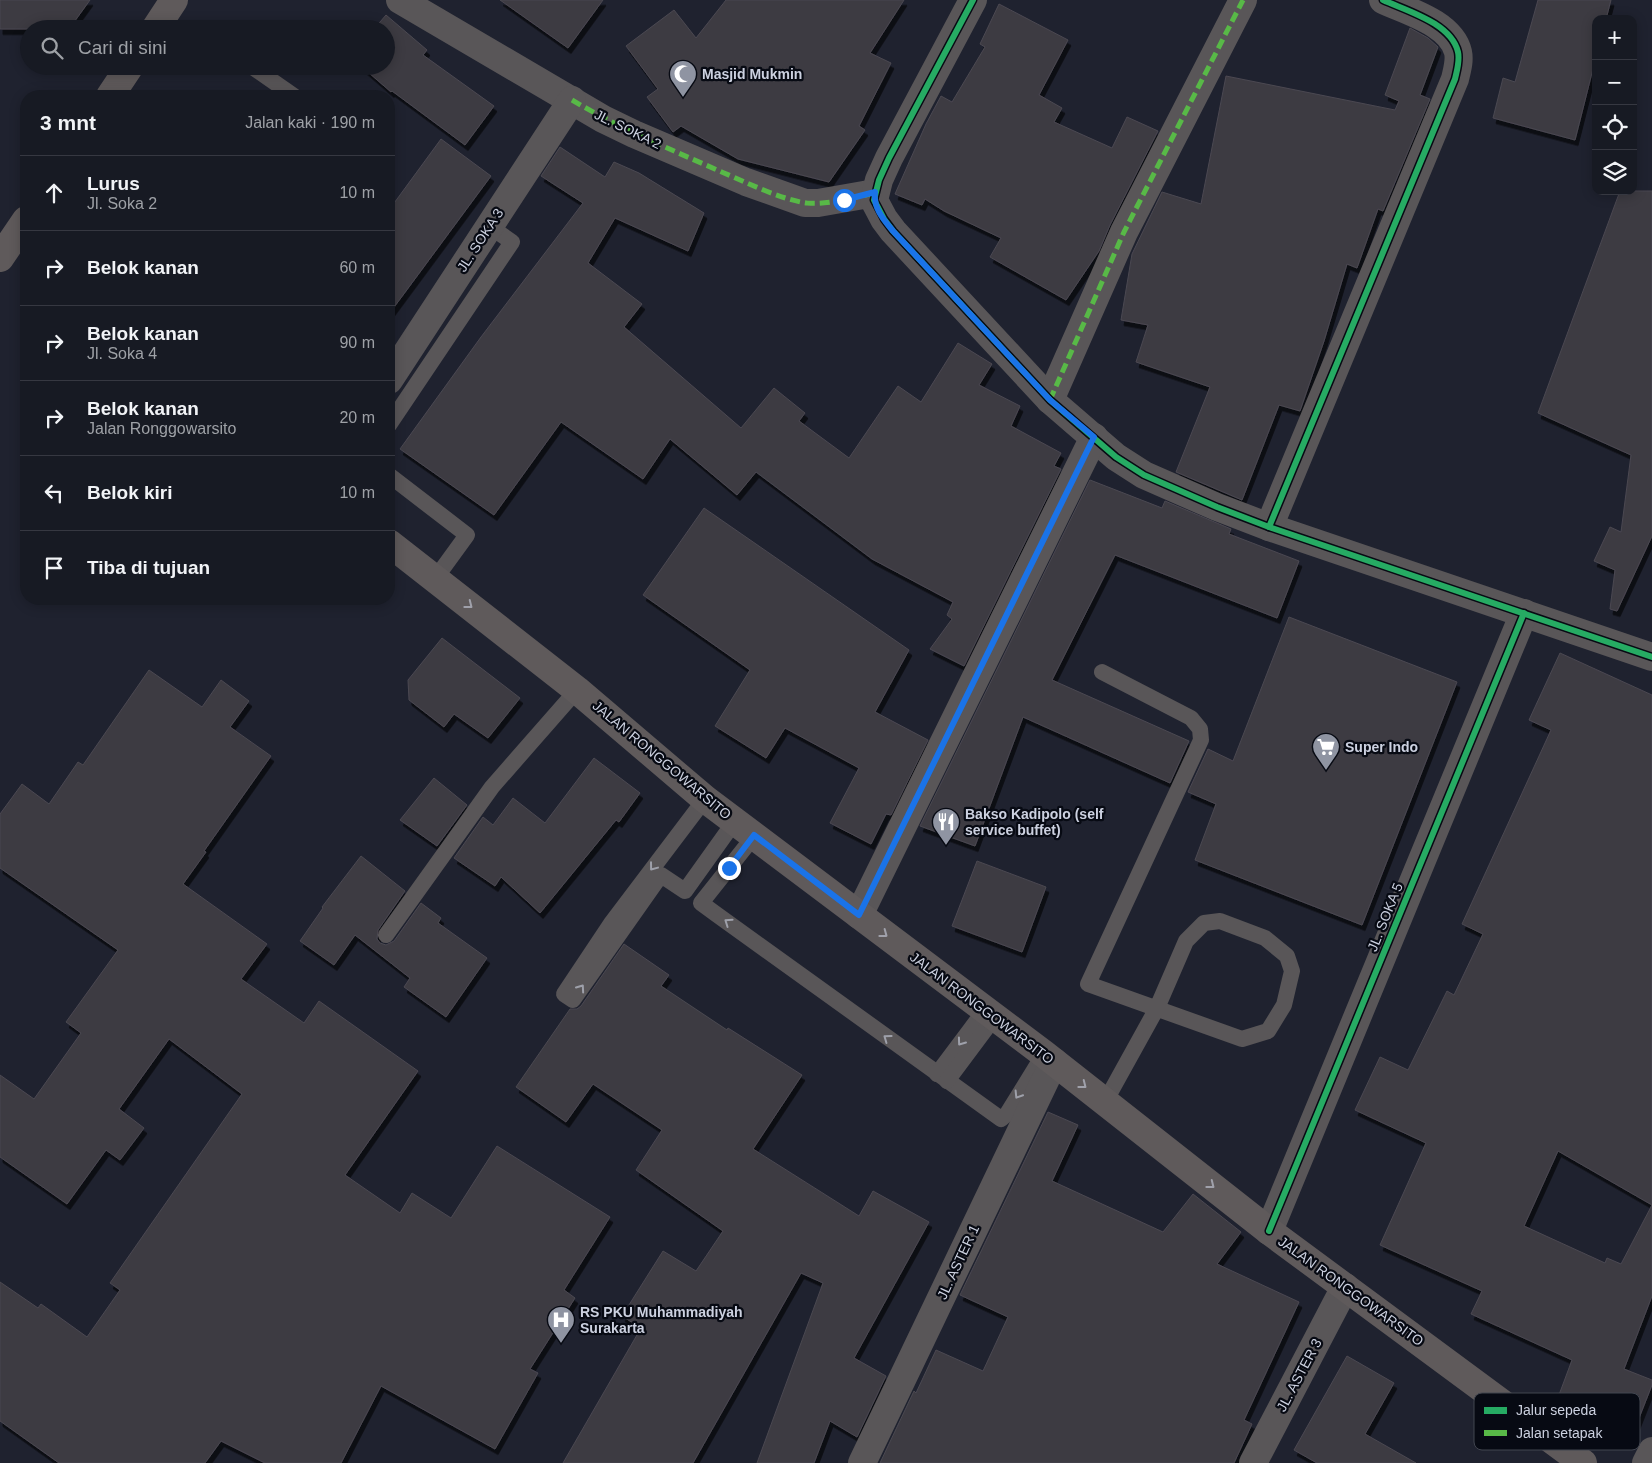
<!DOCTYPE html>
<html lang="id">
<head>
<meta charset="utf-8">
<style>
  :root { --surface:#171a23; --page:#242730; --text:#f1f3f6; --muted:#9ea1a6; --line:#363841 }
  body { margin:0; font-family:Arial,sans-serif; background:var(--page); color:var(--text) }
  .controls { position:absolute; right:15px; top:15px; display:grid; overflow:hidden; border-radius:10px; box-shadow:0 2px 12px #0003 }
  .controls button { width:45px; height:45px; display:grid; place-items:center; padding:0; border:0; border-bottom:1px solid var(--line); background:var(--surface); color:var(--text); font:25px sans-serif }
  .stop { position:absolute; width:15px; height:15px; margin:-11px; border:4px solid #1a73e8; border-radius:50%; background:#fff }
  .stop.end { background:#1a73e8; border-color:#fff; box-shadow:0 1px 5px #0008 }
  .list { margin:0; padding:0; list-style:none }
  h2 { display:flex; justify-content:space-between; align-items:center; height:65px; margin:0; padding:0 20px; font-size:21px }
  h2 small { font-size:16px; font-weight:400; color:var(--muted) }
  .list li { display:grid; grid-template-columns:32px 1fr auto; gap:15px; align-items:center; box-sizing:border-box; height:75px; padding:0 20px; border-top:1px solid var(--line) }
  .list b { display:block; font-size:19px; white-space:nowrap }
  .list p { margin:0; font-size:16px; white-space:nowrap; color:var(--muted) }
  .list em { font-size:16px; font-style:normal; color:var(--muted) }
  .icon { flex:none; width:28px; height:28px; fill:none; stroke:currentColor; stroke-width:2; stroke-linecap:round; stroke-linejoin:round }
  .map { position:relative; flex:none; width:1652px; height:1463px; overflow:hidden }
  .search { position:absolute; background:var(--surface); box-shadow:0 2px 12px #0003; left:20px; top:20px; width:375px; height:55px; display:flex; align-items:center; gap:12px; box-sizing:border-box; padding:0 18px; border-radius:28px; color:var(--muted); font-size:19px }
  .panel { position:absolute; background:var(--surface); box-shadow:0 2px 12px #0003; left:20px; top:90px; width:375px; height:515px; border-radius:20px }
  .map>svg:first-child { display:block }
  .building { fill:#3d3b43; stroke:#4b4851; fill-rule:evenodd; filter:url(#shadow) }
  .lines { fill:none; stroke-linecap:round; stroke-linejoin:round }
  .lane { stroke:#595658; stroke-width:16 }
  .street { stroke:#595658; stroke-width:28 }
  .secondary { stroke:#5f5a5b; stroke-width:28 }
  .quiet { stroke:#58b947; stroke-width:5; stroke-dasharray:10 5; stroke-linecap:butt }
  .cycleway-casing { stroke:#070a13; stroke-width:9 }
  .cycleway { stroke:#26ab63; stroke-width:6 }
  .oneway { stroke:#a0a1ab }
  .oneway2 { stroke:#9ea0aa }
  .route { stroke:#1a73e8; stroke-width:6 }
  .labels { text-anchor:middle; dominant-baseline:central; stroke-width:4.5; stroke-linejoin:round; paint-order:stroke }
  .poi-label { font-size:14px; font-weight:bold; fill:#ccd1e0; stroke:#070a13; text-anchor:start }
  .street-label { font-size:14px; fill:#ccd1e0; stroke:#070a13 }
  .key { fill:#070a13; stroke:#424650; stroke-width:1 }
  .key-label { font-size:14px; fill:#ccd1e0 }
</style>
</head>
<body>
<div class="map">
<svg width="1652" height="1463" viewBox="0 0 1652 1463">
  <defs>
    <filter id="shadow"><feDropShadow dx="3" dy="5.5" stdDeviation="0" flood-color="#0009"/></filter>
  </defs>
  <rect width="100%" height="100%" fill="#1f222f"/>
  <g class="building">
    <polygon points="0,0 90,0 69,29 0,29"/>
    <polygon points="500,0 603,0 568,48"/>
    <polygon points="726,0 904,0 870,53 891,63 859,126 865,130 829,182 738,159 681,126 673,132 647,97 658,89 626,46 674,10 696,38"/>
    <polygon points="1538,0 1611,0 1606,19 1596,19 1596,57 1575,140 1493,118 1503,78 1515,82"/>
    <polygon points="999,4 1068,40 1039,95 1062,108 1054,122 1112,148 1127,117 1158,131 1110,225 1099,251 1066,300 990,257 1001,238 944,211 925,199 922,205 895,194 926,124 941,96 952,102 985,47 980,44"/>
    <polygon points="386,15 427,50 423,55 494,106 465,145 392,91 391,92 361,66 386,66 386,29 374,29"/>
    <polygon points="1410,28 1428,38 1438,47 1420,95 1430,99 1383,211 1378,209 1357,268 1347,264 1324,341 1300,411 1279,405 1242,500 1176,472 1210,387 1136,362 1148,325 1121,320 1132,254 1162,192 1201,204 1226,76 1395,110 1399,101 1385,95"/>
    <polygon points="441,139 491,176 389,314 389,210"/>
    <polygon points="560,147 605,177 614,162 639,173 704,213 688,251 615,218 588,263 642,304 624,327 741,428 774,388 805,413 799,421 849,458 898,386 921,402 958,343 992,364 979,385 1020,406 1011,426 1061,453 1054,466 1061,469 964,666 930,649 952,619 947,615 953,602 872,559 756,472 737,495 670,439 643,479 561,422 494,515 400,449 481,337 583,203 541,176"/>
    <polygon points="1620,191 1652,191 1652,536 1617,611 1610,609 1615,570 1594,561 1610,527 1621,532 1631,455 1538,413"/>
    <polygon points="1090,480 1162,508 1165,501 1231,529 1229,534 1299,561 1277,618 1115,555 1052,680 1189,741 1170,783 1023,717 975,846 920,826"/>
    <polygon points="704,508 909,650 875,712 928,740 891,815 886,814 871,844 830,823 859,768 785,728 766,758 715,726 750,670 643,595"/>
    <polygon points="1289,617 1457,682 1362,925 1195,860 1216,804 1188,792 1208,749 1233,761"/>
    <polygon points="442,638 520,698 488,738 454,714 444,727 409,700 408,680"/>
    <path d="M 1560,653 L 1652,695 L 1652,1296 L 1624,1369 L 1652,1380 L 1652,1385 L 1630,1441 L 1553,1411 L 1572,1360 L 1471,1314 L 1482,1291 L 1380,1245 L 1426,1143 L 1355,1110 L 1380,1057 L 1408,1070 L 1447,991 L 1454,995 L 1483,934 L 1462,924 L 1551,730 L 1529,720 ZM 1558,1151 L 1652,1205 L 1621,1264 L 1607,1258 L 1605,1263 L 1524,1226 Z"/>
    <polygon points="149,670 202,707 221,680 249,701 230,727 271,756 204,851 206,852 183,884 267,944 241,979 304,1023 319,1001 418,1071 345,1175 400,1213 412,1193 451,1218 497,1146 610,1217 564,1290 575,1298 530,1369 538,1373 495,1449 381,1386 341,1463 265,1463 221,1441 205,1463 59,1463 0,1421 0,1282 38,1308 41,1304 87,1337 120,1290 110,1283 242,1094 169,1039 119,1109 144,1128 120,1160 106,1150 67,1204 0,1157 0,1075 34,1099 81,1033 66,1022 118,950 0,868 0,814 22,784 49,804 78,762 83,765"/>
    <polygon points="594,758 640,793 619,822 616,820 540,913 501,877 495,886 454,858 483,817 493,825 513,798 545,823"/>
    <polygon points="434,778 467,805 437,846 400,820"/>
    <polygon points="361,856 405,891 378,930 377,939 380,943 386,945 394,941 421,903 441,918 438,923 487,958 446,1017 404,987 410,978 355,935 334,965 300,941 323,908 322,907"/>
    <polygon points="977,861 1046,887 1022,952 952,926"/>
    <polygon points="624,944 669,975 661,986 727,1030 728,1028 802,1075 753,1149 859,1216 873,1191 929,1222 854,1358 886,1376 857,1437 830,1421 814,1463 757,1463 823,1283 801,1273 693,1463 563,1463 641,1328 622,1316 663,1251 696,1271 723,1231 636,1170 662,1130 593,1084 566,1122 516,1087 570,1009 577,1009 581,1006"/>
    <polygon points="1048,1112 1078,1125 1052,1181 1163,1232 1193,1194 1241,1232 1217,1264 1299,1302 1244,1420 1252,1424 1234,1463 880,1463 914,1391 916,1393 936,1350 983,1371 1008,1317 960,1295"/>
    <polygon points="1347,1356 1394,1383 1365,1434 1416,1463 1317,1463 1294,1450"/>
  </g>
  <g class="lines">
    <g class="lane">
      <polyline points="251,66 294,96"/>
      <polyline points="389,425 512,242 489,226"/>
      <polyline points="389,475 467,535 435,579"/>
      <polyline points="1102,672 1191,718 1200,729 1201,740 1088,984 1242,1039 1268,1031 1284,1005 1292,971 1287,956 1265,938 1220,921 1204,923 1186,941 1157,1008 1105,1102"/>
      <polyline points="705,799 612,922 564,994 573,1000 661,875 685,891 735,821"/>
      <polyline points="755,835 701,903 716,914 1001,1119 1007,1114 1044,1054"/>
      <polyline points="386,935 492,787 577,690"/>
      <polyline points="937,1074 985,1010"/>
      <polyline points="947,1081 994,1018"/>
    </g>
    <g class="street">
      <polyline points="400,0 603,119 634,134 746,182 805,203 818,203 875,193"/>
      <polyline points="973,0 889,158 879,180 874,200 884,219 893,231 1050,400 1116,457 1144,475 1217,507 1269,527 1652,657"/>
      <polyline points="389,380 572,100"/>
      <polyline points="1050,400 1124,232 1243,0"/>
      <path d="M 1269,527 L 1455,79 C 1457,70 1460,61 1458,52 C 1451,23 1407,11 1383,0"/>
      <polyline points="859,915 1094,437"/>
      <polyline points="1269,1231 1524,613"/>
      <polyline points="862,1463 1054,1062"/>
      <polyline points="1253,1463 1345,1287"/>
      <polyline points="1646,1463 1652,1451"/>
    </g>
    <g class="secondary">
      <polyline points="155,29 174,0"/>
      <polyline points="110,96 130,66"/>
      <polyline points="0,258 26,220"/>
      <polyline points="389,543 577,690 705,799 1044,1054 1269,1231 1583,1463"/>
    </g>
    <g class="quiet">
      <path d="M 572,100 C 621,129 672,150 724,173 C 748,183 782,200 807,203 C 829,205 853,197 875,193"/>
      <polyline points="1050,400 1124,232 1243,0"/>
    </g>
    <defs>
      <g id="cycleway">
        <polyline points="973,0 889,158 879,180 874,200 884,219 893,231 1050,400 1116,457 1144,475 1217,507 1269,527 1652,657"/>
        <path d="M 1269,527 L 1455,79 C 1457,70 1460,61 1458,52 C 1451,23 1407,11 1383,0"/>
        <polyline points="1269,1231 1524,613"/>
      </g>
    </defs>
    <use href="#cycleway" class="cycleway-casing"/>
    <use href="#cycleway" class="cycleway"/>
  </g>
  <defs><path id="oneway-chevron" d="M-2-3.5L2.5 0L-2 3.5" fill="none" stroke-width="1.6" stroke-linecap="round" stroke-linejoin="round" transform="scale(1.25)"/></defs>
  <g class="oneway">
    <use href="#oneway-chevron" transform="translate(469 605) rotate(38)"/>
    <use href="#oneway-chevron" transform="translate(884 934) rotate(37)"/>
    <use href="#oneway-chevron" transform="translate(1083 1085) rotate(38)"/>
    <use href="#oneway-chevron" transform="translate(1211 1185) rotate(38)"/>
  </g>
  <g class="oneway2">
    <use href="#oneway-chevron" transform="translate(653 867) rotate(127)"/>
    <use href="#oneway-chevron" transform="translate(728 922) rotate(-145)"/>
    <use href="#oneway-chevron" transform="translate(581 988) rotate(-55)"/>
    <use href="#oneway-chevron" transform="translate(887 1038) rotate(-144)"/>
    <use href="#oneway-chevron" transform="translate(961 1042) rotate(126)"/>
    <use href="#oneway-chevron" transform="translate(1018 1095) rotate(122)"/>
  </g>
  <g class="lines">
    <path class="route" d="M 729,868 L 754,835 L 859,915 L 1094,437 L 1050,400 L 893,231 C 884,220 873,208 875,192 L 844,200"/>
  </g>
  <defs>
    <symbol id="mosque-pin" viewBox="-11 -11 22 30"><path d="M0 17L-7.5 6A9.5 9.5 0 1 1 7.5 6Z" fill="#8f94a2" stroke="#070a13"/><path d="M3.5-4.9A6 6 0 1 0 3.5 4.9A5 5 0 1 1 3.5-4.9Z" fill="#fff"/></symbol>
    <symbol id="supermarket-pin" viewBox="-11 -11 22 30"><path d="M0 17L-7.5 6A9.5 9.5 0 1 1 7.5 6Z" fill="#8f94a2" stroke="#070a13"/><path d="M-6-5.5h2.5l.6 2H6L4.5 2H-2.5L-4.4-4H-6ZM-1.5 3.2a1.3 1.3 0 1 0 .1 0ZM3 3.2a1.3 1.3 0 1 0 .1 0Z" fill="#fff"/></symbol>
    <symbol id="restaurant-pin" viewBox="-11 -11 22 30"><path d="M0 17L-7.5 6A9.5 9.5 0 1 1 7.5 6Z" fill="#8f94a2" stroke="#070a13"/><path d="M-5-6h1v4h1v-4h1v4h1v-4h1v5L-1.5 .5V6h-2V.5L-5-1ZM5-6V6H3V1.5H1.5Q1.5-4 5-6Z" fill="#fff"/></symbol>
    <symbol id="hospital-pin" viewBox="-11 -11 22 30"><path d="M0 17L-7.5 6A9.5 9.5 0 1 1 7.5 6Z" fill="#8f94a2" stroke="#070a13"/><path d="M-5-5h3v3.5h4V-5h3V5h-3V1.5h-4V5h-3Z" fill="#fff"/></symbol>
  </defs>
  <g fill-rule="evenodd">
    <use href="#mosque-pin" x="667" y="58" width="32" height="43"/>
    <use href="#supermarket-pin" x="1310" y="731" width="32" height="43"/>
    <use href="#restaurant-pin" x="930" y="806" width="32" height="43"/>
    <use href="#hospital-pin" x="545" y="1304" width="32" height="43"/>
  </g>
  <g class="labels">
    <g class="poi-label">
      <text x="702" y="74">Masjid Mukmin</text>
      <text x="1345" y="747">Super Indo</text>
      <text x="965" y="814">Bakso Kadipolo (self<tspan x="965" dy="16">service buffet)</tspan></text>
      <text x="580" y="1312">RS PKU Muhammadiyah<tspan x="580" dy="16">Surakarta</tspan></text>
    </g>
    <g class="street-label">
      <text transform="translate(628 129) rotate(26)">JL. SOKA 2</text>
      <text transform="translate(480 240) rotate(-57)">JL. SOKA 3</text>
      <text transform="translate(662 760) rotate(40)">JALAN RONGGOWARSITO</text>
      <text transform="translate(1385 917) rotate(-68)">JL. SOKA 5</text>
      <text transform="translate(982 1008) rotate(37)">JALAN RONGGOWARSITO</text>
      <text transform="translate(958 1262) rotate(-65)">JL. ASTER 1</text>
      <text transform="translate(1351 1291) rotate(36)">JALAN RONGGOWARSITO</text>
      <text transform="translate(1299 1375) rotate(-62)">JL. ASTER 3</text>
    </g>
  </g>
  <rect x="1474" y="1393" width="166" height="57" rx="8" class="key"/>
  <rect x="1484" y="1407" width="23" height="7" fill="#26ab63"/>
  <rect x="1484" y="1430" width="23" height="6" fill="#58b947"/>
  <g class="key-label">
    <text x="1516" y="1415">Jalur sepeda</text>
    <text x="1516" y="1438">Jalan setapak</text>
  </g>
</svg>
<div class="controls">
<button>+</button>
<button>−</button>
<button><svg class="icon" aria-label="locate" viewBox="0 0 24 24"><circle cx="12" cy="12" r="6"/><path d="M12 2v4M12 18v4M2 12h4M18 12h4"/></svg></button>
<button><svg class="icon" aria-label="layers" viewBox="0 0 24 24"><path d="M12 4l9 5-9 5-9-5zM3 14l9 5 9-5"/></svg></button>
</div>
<div class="stop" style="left:844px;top:200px"></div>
<div class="stop end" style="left:729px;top:868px"></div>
<div class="search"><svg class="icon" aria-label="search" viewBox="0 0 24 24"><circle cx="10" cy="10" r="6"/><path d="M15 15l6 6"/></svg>Cari di sini</div>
<section class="panel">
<h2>3 mnt<small>Jalan kaki · 190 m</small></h2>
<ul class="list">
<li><svg class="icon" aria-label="ahead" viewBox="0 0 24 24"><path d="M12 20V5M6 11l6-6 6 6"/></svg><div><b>Lurus</b><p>Jl. Soka 2</p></div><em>10 m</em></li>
<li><svg class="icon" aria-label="right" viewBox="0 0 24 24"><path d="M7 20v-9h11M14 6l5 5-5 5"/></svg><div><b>Belok kanan</b></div><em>60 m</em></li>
<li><svg class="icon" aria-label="right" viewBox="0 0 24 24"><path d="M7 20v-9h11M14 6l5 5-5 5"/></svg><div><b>Belok kanan</b><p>Jl. Soka 4</p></div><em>90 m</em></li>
<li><svg class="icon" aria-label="right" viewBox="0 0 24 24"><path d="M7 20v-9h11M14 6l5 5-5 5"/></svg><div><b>Belok kanan</b><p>Jalan Ronggowarsito</p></div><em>20 m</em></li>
<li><svg class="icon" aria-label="left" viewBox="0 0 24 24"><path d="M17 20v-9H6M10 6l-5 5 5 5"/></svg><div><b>Belok kiri</b></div><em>10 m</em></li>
<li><svg class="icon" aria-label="arrive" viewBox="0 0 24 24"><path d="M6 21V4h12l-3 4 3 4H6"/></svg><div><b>Tiba di tujuan</b></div></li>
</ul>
</section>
</div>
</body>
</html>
